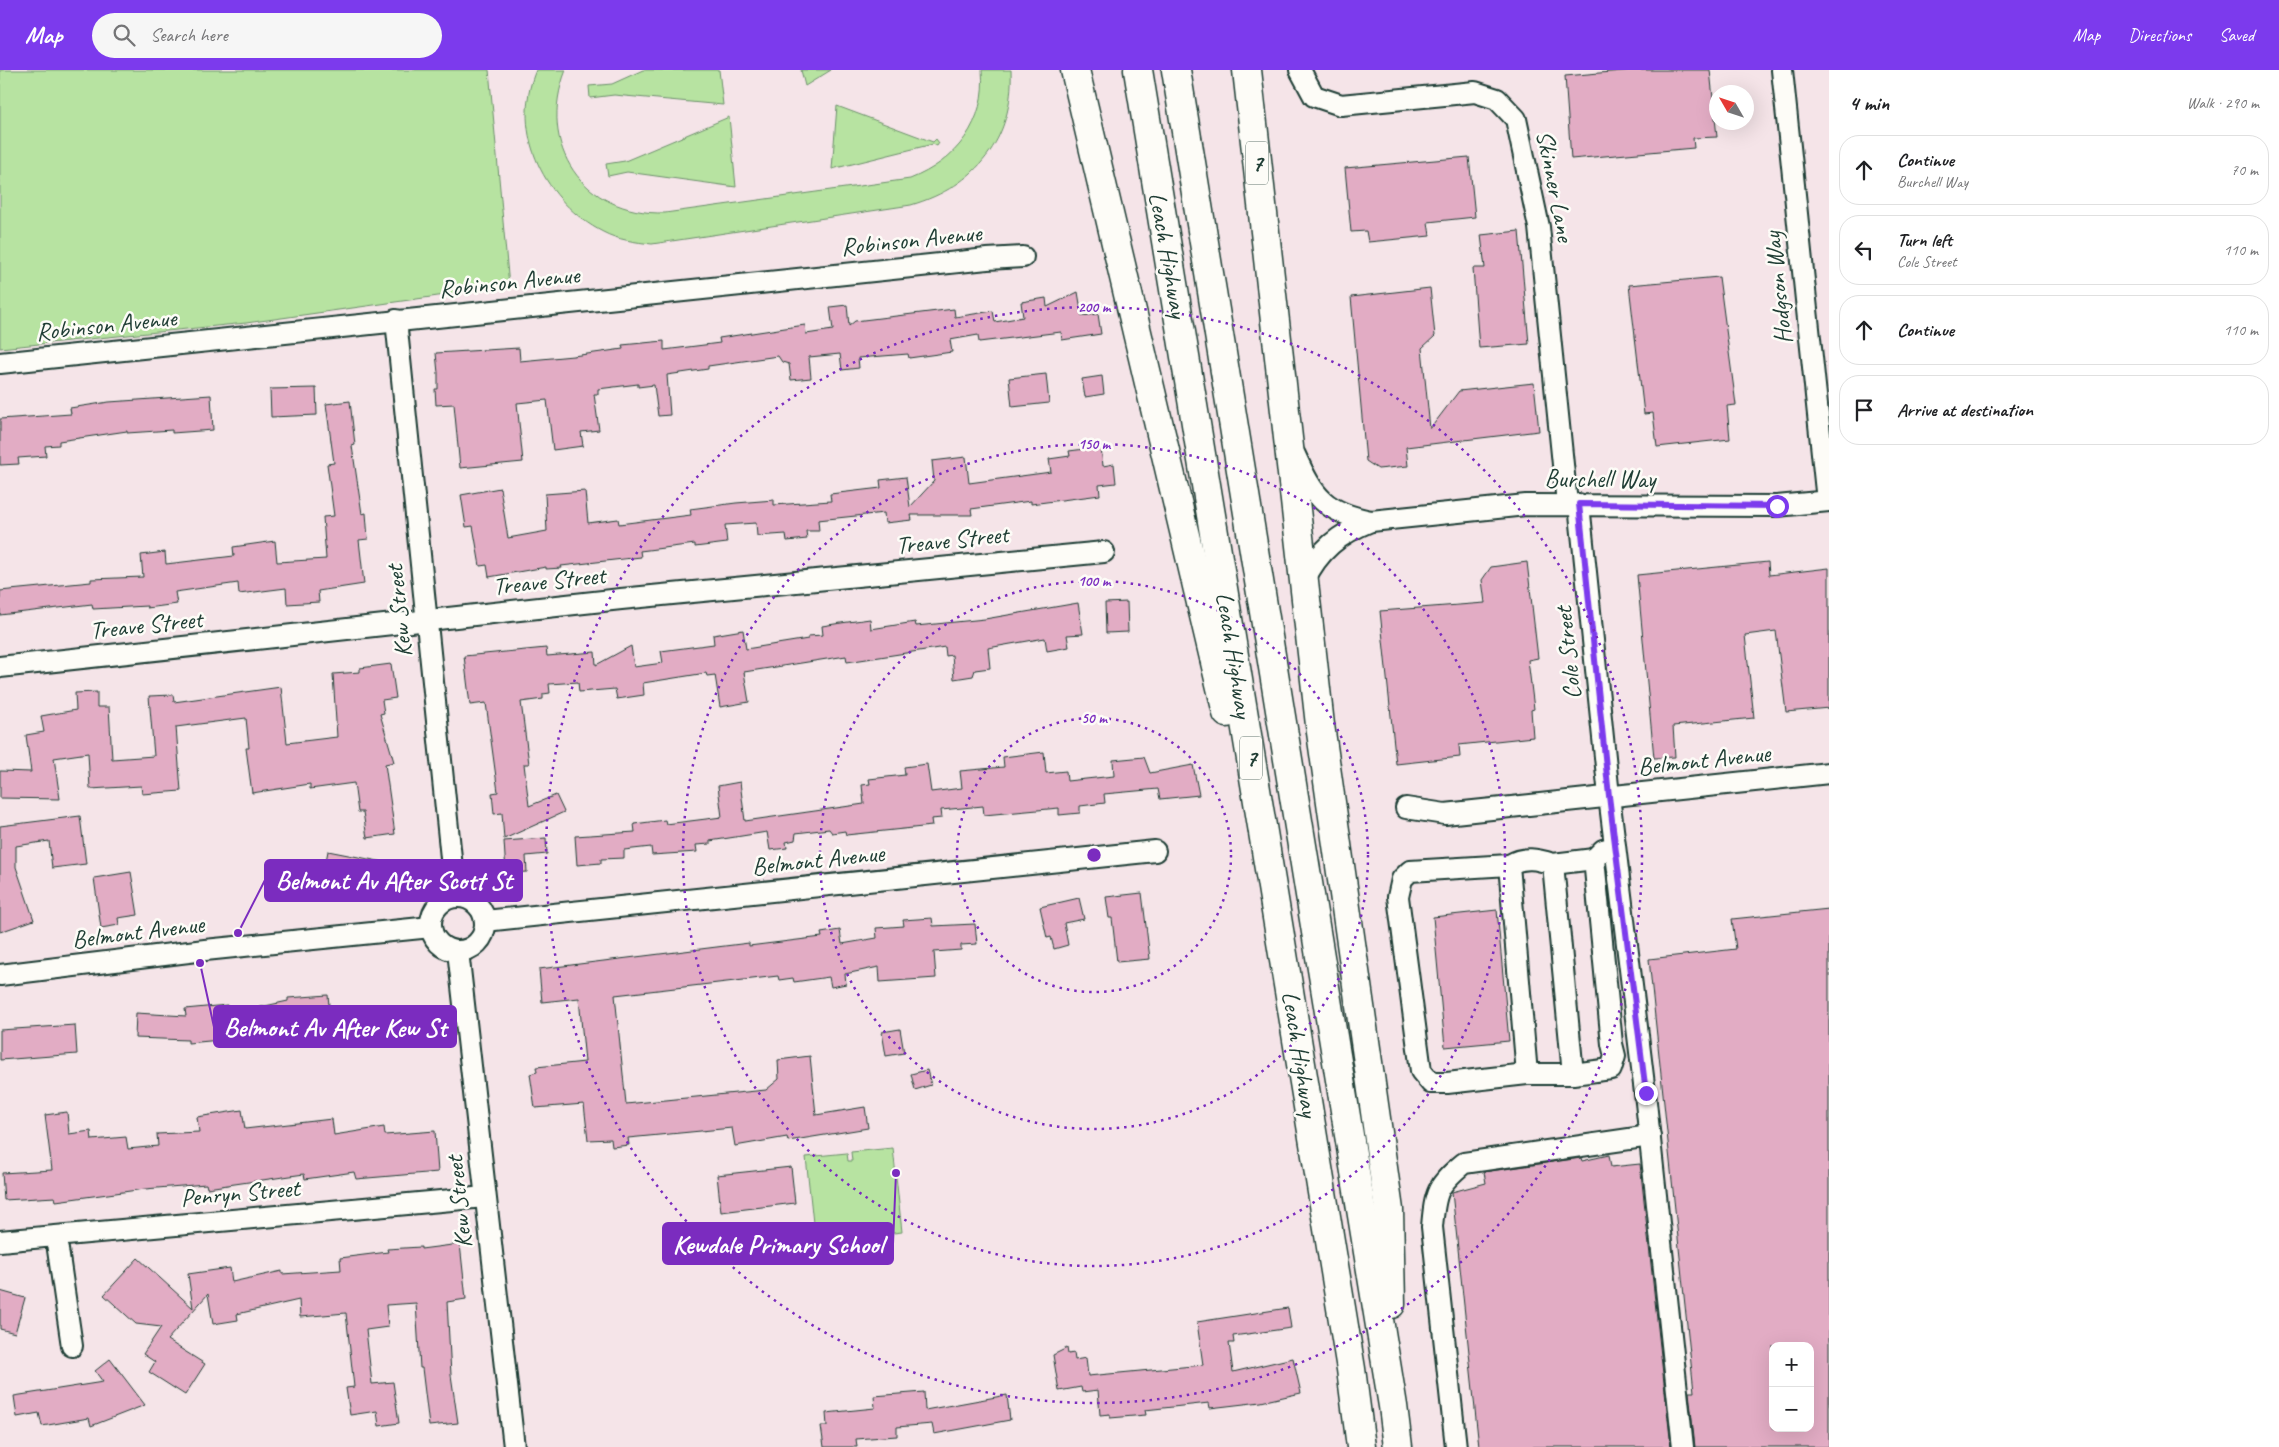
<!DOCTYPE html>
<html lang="en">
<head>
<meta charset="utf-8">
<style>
  :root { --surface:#fff; --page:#f6f6f6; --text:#202124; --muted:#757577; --line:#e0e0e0; --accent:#7c3aed }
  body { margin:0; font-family:Caveat,sans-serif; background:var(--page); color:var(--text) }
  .controls { position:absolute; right:15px; bottom:15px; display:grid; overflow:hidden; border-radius:10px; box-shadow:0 5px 20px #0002 }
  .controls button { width:45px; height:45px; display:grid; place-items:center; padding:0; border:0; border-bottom:1px solid var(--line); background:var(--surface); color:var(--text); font:25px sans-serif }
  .compass { position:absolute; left:1709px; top:15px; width:45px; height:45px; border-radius:50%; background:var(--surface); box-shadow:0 5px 20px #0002; rotate:309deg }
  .stop { position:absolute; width:15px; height:15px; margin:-11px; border:4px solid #7c3aed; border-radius:50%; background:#fff }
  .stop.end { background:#7c3aed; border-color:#fff; box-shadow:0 1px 5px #0008 }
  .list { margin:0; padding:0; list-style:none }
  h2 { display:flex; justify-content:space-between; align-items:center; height:65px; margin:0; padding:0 20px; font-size:21px }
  h2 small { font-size:16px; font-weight:400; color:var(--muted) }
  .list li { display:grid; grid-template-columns:32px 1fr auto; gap:15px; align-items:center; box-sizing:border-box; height:70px; margin:0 10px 10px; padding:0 10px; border:1px solid var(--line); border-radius:20px }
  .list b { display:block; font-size:19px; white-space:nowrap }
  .list p { margin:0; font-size:16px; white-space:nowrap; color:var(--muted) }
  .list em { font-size:16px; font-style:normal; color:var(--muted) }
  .icon { flex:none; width:28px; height:28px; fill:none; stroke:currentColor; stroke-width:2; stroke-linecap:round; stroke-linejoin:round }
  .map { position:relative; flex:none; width:1829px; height:1377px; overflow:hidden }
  header { display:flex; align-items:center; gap:30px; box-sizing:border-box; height:70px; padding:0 25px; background:var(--accent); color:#fff }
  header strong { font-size:24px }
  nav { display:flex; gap:28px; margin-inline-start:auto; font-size:18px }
  .search { width:350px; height:45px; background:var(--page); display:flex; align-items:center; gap:12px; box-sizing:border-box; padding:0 18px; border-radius:28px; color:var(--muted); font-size:19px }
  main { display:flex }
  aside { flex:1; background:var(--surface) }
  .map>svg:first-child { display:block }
  .green { fill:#b7e3a1; stroke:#6b906a }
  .building { fill:#e2acc4; stroke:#1f3d34; fill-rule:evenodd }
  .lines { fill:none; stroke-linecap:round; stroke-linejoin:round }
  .minor-casing { stroke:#1f3d34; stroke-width:24 }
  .highway-casing { stroke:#1f3d34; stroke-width:31 }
  .minor { stroke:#fdfcf7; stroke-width:20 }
  .highway { stroke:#fdfcf7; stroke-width:28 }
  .route { stroke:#7c3aed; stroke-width:6 }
  .ring { fill:none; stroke:#7b2cbf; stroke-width:2.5; stroke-dasharray:2.5 5 }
  .labels { text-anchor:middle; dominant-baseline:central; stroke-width:5; stroke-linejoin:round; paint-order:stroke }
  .shield { fill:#fdfcf7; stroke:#62766e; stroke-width:1 }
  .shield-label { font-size:24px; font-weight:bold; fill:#1f3d34 }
  .street-label { font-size:25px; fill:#1f3d34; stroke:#fdfcf7 }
  .centre { fill:#7b2cbf; stroke:#fdfcf7; stroke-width:2.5 }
  .ring-label { font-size:15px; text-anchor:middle; font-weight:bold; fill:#7b2cbf; stroke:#fdfcf7; stroke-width:5; stroke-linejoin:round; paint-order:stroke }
  .leader { fill:none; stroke:#7b2cbf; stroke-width:2 }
  .callout-dot { fill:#7b2cbf; stroke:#fdfcf7; stroke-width:2 }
  .callout { fill:#7b2cbf; stroke:#7b2cbf; stroke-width:2 }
  .callout-label { font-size:26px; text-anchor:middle; font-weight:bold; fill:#fff }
</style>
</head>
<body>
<header>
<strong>Map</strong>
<div class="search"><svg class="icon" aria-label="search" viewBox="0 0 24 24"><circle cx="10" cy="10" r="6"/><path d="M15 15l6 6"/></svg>Search here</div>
<nav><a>Map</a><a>Directions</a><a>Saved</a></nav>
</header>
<main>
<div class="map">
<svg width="1829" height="1377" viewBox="0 0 1829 1377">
  <rect width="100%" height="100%" fill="#f5e4e8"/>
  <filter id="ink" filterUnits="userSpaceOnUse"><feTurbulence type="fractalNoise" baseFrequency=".02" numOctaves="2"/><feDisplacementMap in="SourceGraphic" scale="10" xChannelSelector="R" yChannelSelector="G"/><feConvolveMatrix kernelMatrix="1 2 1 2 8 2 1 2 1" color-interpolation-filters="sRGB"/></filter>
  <g filter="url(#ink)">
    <g class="green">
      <polygon points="0,0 489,0 509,216 246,253 0,278"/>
      <path d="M 536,0 L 566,0 C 536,76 583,145 665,143 L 910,109 C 956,91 987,52 982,0 L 1011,0 C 1014,69 976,116 911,135 L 652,174 C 635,172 618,170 603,162 C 546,133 509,63 536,0 Z"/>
      <polygon points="643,0 719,0 723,35 614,25 590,28 589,16 612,14"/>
      <polygon points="801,0 831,0 805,16"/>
      <polygon points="837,36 933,72 936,69 939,73 937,76 933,74 832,99"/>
      <polygon points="729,47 736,117 627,102 608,106 606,94 625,91"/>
      <polygon points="893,1078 902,1162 860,1167 859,1158 856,1158 856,1167 815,1172 806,1087 847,1083 848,1091 852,1091 851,1082"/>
    </g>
    <g class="building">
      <polygon points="1634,0 1710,0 1717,67 1693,68 1694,78 1571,89 1565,6"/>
      <polygon points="1469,87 1475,147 1428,152 1430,166 1368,172 1366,161 1351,162 1345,98"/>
      <polygon points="1519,161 1529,274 1479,278 1473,198 1485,198 1481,165"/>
      <polygon points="1719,207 1736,335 1727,336 1730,369 1657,377 1653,343 1644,344 1629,215"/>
      <polygon points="1430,218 1435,266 1422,278 1430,359 1459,321 1534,313 1539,361 1406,377 1408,396 1378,399 1366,391 1351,227"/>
      <polygon points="1078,222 1082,246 1098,244 1101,264 1062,270 1061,262 979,272 978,265 950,270 952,282 909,288 908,284 858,288 859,298 842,300 840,284 809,287 811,308 791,310 789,294 782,292 778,286 708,296 708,299 667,305 670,345 658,346 654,315 638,317 638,314 598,319 598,324 594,324 599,360 581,362 583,376 553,380 547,330 517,333 523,392 460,398 454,334 436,335 435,319 438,319 438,303 436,283 519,278 520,291 573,286 623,279 622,275 664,271 664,280 720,273 719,268 805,255 806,264 833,260 830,237 847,235 849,256 855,251 954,239 955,247 993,241 995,252 1023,247 1021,232 1046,228 1047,237"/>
      <polygon points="1046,304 1049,333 1012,337 1009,308"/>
      <polygon points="1102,306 1104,324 1085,327 1082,309"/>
      <polygon points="316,318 317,345 271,347 270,319"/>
      <polygon points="211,325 213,360 172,363 172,360 127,363 127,361 59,371 59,375 45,376 46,386 18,388 19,394 0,395 0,349 71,344 70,338 109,332"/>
      <polygon points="350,331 355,375 352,376 362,444 366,443 368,469 359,470 364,514 318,521 319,532 287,534 286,518 239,524 238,513 175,522 177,534 147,538 147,536 93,539 92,534 0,545 0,521 91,512 91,509 143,507 141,485 165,482 166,494 234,486 233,477 275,471 277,492 326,489 323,447 334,446 327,394 334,393 326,334"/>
      <polygon points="1101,377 1103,396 1114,394 1116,413 1099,415 1100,425 1031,434 1031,431 971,439 972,445 911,445 912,450 885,453 884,443 818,450 819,461 806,461 807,469 787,471 786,464 757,466 756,453 725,455 727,473 695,477 695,474 640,481 641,487 561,496 562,498 546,499 546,497 489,507 487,495 480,496 473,456 466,457 461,425 500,418 508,468 547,461 545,424 585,421 588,453 618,449 619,454 691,445 690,439 736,433 774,430 774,435 831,431 830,424 881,418 880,410 906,407 910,437 934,411 932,391 966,387 969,413 1051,402 1049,389 1070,386 1069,381"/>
      <polygon points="1527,492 1538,588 1528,590 1534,639 1531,640 1533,667 1459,675 1460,687 1396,694 1380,541 1485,533 1482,510 1491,497"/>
      <polygon points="1768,492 1769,505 1829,498 1829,638 1786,642 1776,561 1745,565 1754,648 1673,656 1675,687 1654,688 1637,505"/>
      <polygon points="1127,532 1128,562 1106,563 1105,533"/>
      <polygon points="1078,533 1083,564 1067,565 1069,577 1047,581 1045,568 988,578 990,598 975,600 973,606 954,609 952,585 946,586 945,577 847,592 846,586 744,602 749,632 720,637 715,605 707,606 706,603 643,613 644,625 617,629 615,619 579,622 578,612 549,614 550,623 543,624 543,629 521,632 529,694 524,694 529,736 556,725 564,742 504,769 502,743 494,744 492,723 498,722 486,633 470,635 464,586 546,578 547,586 595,582 596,595 631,576 634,597 663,593 661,581 714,574 713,565 743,560 746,579 808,569 808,566 823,565 822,556 841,553 870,549 871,559 915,552 916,556 985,549"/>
      <polygon points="391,594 396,628 382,630 384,643 380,644 394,692 385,694 395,764 367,768 363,742 358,742 354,713 310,719 310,714 252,723 246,678 249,678 246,648 176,657 181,721 142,724 141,716 90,719 88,683 54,688 60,729 0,728 0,701 31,702 26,665 44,662 41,646 76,640 75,623 97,622 97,637 109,637 112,689 154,686 149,626 173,625 174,632 281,617 287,673 337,667 333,604 360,602 360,598"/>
      <polygon points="1044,682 1046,703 1066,701 1067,711 1114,706 1113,690 1144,687 1150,703 1193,695 1199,725 1160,729 1158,719 1104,724 1105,733 1080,736 1080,743 1059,745 1059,738 984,745 983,736 941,740 942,748 931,749 932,756 846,765 845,761 832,763 829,759 796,763 795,770 786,772 787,778 770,780 767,762 710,771 710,774 696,775 697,782 652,785 651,777 624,780 624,788 601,789 601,793 577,795 575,766 635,762 634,754 665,750 666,754 722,747 718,716 740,712 745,751 864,734 862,715 870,714 869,709 905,705 904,697 927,694 931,722 962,718 960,701 1004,697 1003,687"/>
      <polygon points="80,746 86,794 52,798 49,771 16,776 16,797 34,850 0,862 0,756"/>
      <polygon points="546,768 547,784 526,786 527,802 506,803 504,771"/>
      <polygon points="328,781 404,796 399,818 346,808 342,830 319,826"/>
      <polygon points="131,802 138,845 118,848 119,855 101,858 94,808"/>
      <polygon points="1142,823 1150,889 1117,892 1112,848 1109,848 1106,827"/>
      <polygon points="1079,828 1084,849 1064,853 1068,875 1054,879 1051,867 1047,868 1040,837"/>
      <path d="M 1829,839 L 1829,1377 L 1695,1377 L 1689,1322 L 1694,1322 L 1649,889 L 1736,879 L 1732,849 ZM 1773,1276 L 1810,1276 L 1810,1358 L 1773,1358 Z"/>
      <polygon points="1497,840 1509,971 1445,977 1433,847"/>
      <polygon points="932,848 933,856 975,854 977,874 961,875 961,880 934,882 936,908 880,912 879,897 845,904 846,914 831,917 829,907 794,912 793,908 779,910 778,906 615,925 626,1034 766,1020 779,1009 778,990 810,986 816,1045 865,1037 868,1058 788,1071 787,1067 735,1076 732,1058 628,1068 629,1075 612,1077 611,1069 588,1070 584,1034 535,1038 530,1004 537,1002 536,997 585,992 579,928 542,932 539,899 749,873 749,876 822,867 821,863 840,860 842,874 877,868 876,858 904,856 903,850"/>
      <polygon points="328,925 331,956 276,961 278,967 242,975 241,968 188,973 188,970 135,968 136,943 186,946 185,939 227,935 228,944 288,931 288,928"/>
      <polygon points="75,955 77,984 0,990 0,960"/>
      <polygon points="900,959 904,983 886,986 882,962"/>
      <polygon points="927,1000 931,1015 915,1020 911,1004"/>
      <polygon points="242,1040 245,1059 332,1049 334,1065 384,1057 385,1065 435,1061 438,1102 356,1109 354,1102 305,1109 304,1104 207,1118 206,1114 145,1119 56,1131 55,1127 4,1130 2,1103 52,1100 45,1045 67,1042 69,1064 91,1061 92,1070 126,1067 128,1079 158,1076 157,1064 199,1062 197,1047"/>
      <polygon points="1609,1085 1611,1097 1640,1094 1671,1377 1479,1377 1452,1122 1486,1113 1484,1102 1581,1088 1582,1091"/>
      <polygon points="791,1097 795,1133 721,1142 717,1105"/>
      <polygon points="460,1174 466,1229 447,1232 451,1305 458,1353 429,1356 422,1298 420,1298 416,1233 386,1235 388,1257 366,1260 372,1314 393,1312 399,1353 379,1356 377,1341 350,1345 346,1318 354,1317 346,1243 300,1247 299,1230 237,1244 238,1250 213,1254 208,1224 167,1270 205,1294 185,1325 149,1302 155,1292 143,1284 161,1257 136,1254 104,1225 138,1188 193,1238 188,1204 230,1198 232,1212 282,1201 282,1204 341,1200 340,1188 388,1182 387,1179 421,1177 421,1179"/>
      <polygon points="0,1221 25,1228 15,1263 0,1259"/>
      <polygon points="1288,1238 1291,1258 1233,1266 1234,1273 1229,1273 1233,1302 1293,1288 1301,1323 1261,1332 1210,1338 1209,1333 1145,1340 1146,1345 1110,1348 1110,1344 1100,1345 1098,1320 1082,1322 1081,1317 1059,1321 1053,1285 1067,1278 1068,1284 1074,1283 1075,1290 1086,1288 1088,1306 1203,1295 1197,1252"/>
      <polygon points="110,1289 145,1335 91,1356 89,1348 42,1356 39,1343 17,1347 14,1326 103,1312 95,1301"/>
      <polygon points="924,1322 925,1340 1007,1325 1010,1350 934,1364 932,1354 897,1357 897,1366 856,1369 857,1377 824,1377 821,1356 827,1356 826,1343 875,1338 874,1326"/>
    </g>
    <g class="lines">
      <defs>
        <g id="minor">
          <polyline points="1300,0 1314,26 1341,35 1475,22 1497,29 1516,49 1539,157 1567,434"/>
          <polyline points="1782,0 1827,431"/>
          <polyline points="396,250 455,827"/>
          <polyline points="0,293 987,189 1023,187"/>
          <path d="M 1295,385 C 1314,427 1324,442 1371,451 L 1526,435 L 1777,436 L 1829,431"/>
          <polyline points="1579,434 1609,726 1645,1023 1683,1377"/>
          <path d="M 1304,511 C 1319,480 1339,464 1371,451"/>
          <polyline points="0,597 621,529 1104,482"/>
          <polyline points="1406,738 1445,744 1829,703"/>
          <polyline points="1553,794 1594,789"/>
          <polyline points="1509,795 1410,801 1402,809 1398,827 1421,1001 1431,1013 1447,1013 1527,1004"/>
          <circle cx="458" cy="854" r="27"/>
          <polyline points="485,851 1155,781"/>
          <polyline points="458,881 514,1377"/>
          <polyline points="0,905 205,880 431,857"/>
          <path d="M 1573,1004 L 1527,1004 L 1509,795 C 1524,786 1537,789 1553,794 L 1573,1004 L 1611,999 L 1615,986 L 1612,974 L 1594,789 L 1603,780 L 1615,777"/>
          <polyline points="56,1166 72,1276"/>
          <polyline points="0,1171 485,1127"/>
          <path d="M 1456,1377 L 1432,1157 C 1435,1122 1437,1115 1464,1093 L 1650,1066"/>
        </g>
        <g id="highway">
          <polyline points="1075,0 1227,643"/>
          <polyline points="1138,0 1351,1299 1361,1377"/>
          <polyline points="1176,0 1393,1336 1398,1377"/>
          <polyline points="1247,0 1320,655 1389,1140 1391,1234"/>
        </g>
      </defs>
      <use href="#minor" class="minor-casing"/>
      <use href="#highway" class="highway-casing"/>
      <use href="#minor" class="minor"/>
      <use href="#highway" class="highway"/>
    </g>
  </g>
  <g class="lines" filter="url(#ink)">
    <polyline class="route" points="1646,1023 1609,726 1579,434 1777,436"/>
  </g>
  <g class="ring">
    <circle cx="1094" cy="785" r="137"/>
    <circle cx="1094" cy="785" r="274"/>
    <circle cx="1094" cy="785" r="411"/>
    <circle cx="1094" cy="785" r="548"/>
  </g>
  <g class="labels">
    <g class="shield">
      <rect x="1246" y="71.5" width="22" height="43" rx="4"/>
      <rect x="1240" y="666.5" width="22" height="43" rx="4"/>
    </g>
    <g class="shield-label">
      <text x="1257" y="93">7</text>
      <text x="1251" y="688">7</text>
    </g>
    <g class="street-label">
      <text transform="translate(1555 116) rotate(79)">Skinner Lane</text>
      <text transform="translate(911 170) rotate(-6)">Robinson Avenue</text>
      <text transform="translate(1168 185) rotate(80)">Leach Highway</text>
      <text transform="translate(509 212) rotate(-6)">Robinson Avenue</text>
      <text transform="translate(1778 218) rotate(-96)">Hodgson Way</text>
      <text transform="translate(106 255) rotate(-6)">Robinson Avenue</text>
      <text x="1600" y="409">Burchell Way</text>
      <text transform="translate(952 470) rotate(-6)">Treave Street</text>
      <text transform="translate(549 511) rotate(-6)">Treave Street</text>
      <text transform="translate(399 541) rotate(-96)">Kew Street</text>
      <text transform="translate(146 555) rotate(-6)">Treave Street</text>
      <text transform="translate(1568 583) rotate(-96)">Cole Street</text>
      <text transform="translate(1234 585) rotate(81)">Leach Highway</text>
      <text transform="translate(1704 690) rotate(-6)">Belmont Avenue</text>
      <text transform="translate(818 790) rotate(-6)">Belmont Avenue</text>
      <text transform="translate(138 862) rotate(-7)">Belmont Avenue</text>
      <text transform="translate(1300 984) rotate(81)">Leach Highway</text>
      <text transform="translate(240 1123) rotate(-5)">Penryn Street</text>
      <text transform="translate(459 1132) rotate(-96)">Kew Street</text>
    </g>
  </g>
  <circle cx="1094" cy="785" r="8" class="centre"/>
  <g class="ring-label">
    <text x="1094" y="242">200 m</text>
    <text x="1094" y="379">150 m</text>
    <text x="1094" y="516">100 m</text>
    <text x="1094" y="653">50 m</text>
  </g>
  <path class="leader" d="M238 863L265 810M200 893L214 957M896 1103L893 1174"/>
  <g class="callout-dot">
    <circle cx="238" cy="863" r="5"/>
    <circle cx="200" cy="893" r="5"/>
    <circle cx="896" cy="1103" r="5"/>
  </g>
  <g class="callout">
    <rect x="265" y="790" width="257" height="41" rx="5"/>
    <rect x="214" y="936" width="242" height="41" rx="5"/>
    <rect x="663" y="1153" width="230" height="41" rx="5"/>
  </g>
  <g class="callout-label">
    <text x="394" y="819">Belmont Av After Scott St</text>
    <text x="335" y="966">Belmont Av After Kew St</text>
    <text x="778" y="1183">Kewdale Primary School</text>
  </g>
</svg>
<div class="controls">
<button>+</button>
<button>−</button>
</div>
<svg class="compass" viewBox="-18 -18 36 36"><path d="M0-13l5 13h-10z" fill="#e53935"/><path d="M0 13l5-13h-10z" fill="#757577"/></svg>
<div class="stop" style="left:1777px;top:436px"></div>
<div class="stop end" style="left:1646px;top:1023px"></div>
</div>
<aside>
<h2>4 min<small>Walk · 290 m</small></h2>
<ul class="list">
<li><svg class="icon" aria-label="ahead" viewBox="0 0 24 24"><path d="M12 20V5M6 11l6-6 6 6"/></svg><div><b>Continue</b><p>Burchell Way</p></div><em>70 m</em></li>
<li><svg class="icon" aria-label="left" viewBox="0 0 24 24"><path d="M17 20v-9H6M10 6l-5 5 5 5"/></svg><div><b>Turn left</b><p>Cole Street</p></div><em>110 m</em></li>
<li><svg class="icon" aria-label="ahead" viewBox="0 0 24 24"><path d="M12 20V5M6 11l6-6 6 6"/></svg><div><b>Continue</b></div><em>110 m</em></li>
<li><svg class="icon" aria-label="arrive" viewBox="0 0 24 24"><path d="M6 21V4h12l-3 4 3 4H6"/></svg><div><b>Arrive at destination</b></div></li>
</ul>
</aside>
</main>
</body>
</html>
